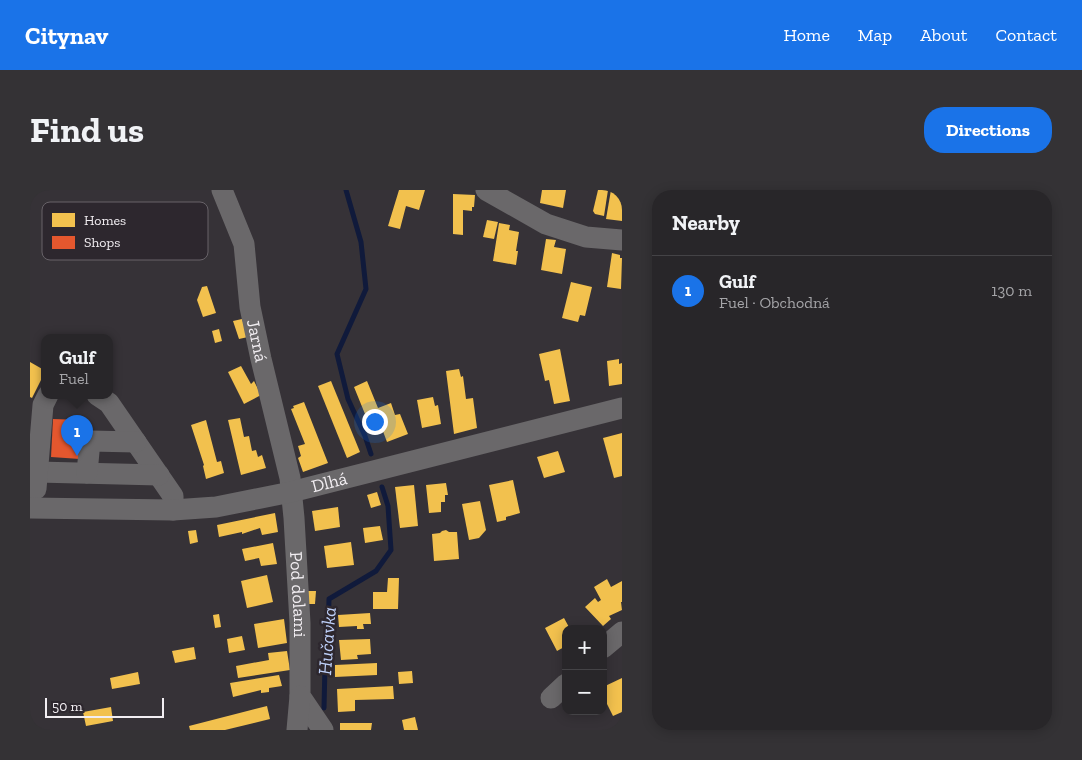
<!DOCTYPE html>
<html lang="en">
<head>
<meta charset="utf-8">
<style>
  :root { --surface:#282629; --page:#343235; --text:#f1f3f6; --muted:#a5a5a8; --line:#444346; --accent:#1a73e8 }
  body { margin:0; font-family:"Zilla Slab",serif; background:var(--page); color:var(--text) }
  .controls { position:absolute; right:15px; bottom:15px; display:grid; overflow:hidden; border-radius:10px; box-shadow:0 2px 12px #0003 }
  .controls button { width:45px; height:45px; display:grid; place-items:center; padding:0; border:0; border-bottom:1px solid var(--line); background:var(--surface); color:var(--text); font:25px sans-serif }
  .scale { position:absolute; left:15px; bottom:12px; width:119px; box-sizing:border-box; padding-left:5px; border:2px solid #f2eef2; border-top:0; font-size:14px; line-height:18px; white-space:nowrap; color:#f2eef2; -webkit-text-stroke:4px #2d272e; paint-order:stroke }
  .you { position:absolute; left:344px; top:231px; width:18px; height:18px; margin:-12px; border:4px solid #fff; border-radius:50%; background:#1a73e8; box-shadow:0 0 0 8px #1a73e833 }
  .badge { display:grid; place-items:center; width:32px; height:32px; border-radius:50%; background:var(--accent); color:#fff; font-size:16px; font-weight:700 }
  .pin { position:absolute; translate:-50% -41px; filter:drop-shadow(0 1px 2px #0008) }
  .pin::after { content:''; position:absolute; top:26px; width:18px; height:15px; background:inherit; clip-path:polygon(0 0,100% 0,50% 100%) }
  .popup { position:absolute; left:11px; top:144px; width:72px; height:65px; box-sizing:border-box; display:grid; place-content:center; border-radius:10px; background:var(--surface); filter:drop-shadow(0 1px 4px #0005); font-size:16px; white-space:nowrap; color:var(--muted) }
  .popup b { font-size:19px; color:var(--text) }
  .popup::after { content:''; position:absolute; left:50%; top:100%; margin-left:-10px; border:10px solid transparent; border-top-color:var(--surface) }
  .list { margin:0; padding:0; list-style:none }
  h2 { display:flex; justify-content:space-between; align-items:center; height:65px; margin:0; padding:0 20px; font-size:21px }
  h2 small { font-size:16px; font-weight:400; color:var(--muted) }
  .list li { display:grid; grid-template-columns:32px 1fr auto; gap:15px; align-items:center; box-sizing:border-box; height:70px; padding:0 20px; border-top:1px solid var(--line) }
  .list b { display:block; font-size:19px; white-space:nowrap }
  .list p { margin:0; font-size:16px; white-space:nowrap; color:var(--muted) }
  .list em { font-size:16px; font-style:normal; color:var(--muted) }
  .map { position:relative; flex:none; width:592px; height:540px; overflow:hidden; border-radius:20px }
  header { display:flex; align-items:center; gap:30px; box-sizing:border-box; height:70px; padding:0 25px; background:var(--accent); color:#fff }
  header strong { font-size:24px }
  nav { display:flex; gap:28px; margin-inline-start:auto; font-size:18px }
  .intro { display:flex; align-items:center; justify-content:space-between; box-sizing:border-box; height:120px; padding:0 30px }
  h1 { margin:0; font-size:35px }
  .button { padding:12px 22px; border-radius:20px; background:var(--accent); color:#fff; font-size:18px; font-weight:700 }
  main { display:flex; gap:30px; padding:0 30px }
  aside { flex:1; background:var(--surface); border-radius:20px; box-shadow:0 2px 12px #0003 }
  .map>svg:first-child { display:block }
  .homes { fill:#f2c14e }
  .shops { fill:#e4572e }
  .lines { fill:none; stroke-linecap:round; stroke-linejoin:round }
  .stream { stroke:#101a3b; stroke-width:5 }
  .minor { stroke:#6a686a; stroke-width:21 }
  .labels { text-anchor:middle; dominant-baseline:central; stroke-width:5; stroke-linejoin:round; paint-order:stroke }
  .street-label { font-size:18px; fill:#f2eef2; stroke:#2d272e }
  .water-label { font-size:19px; font-style:italic; fill:#bed0f9; stroke:#2d272e }
  .key { fill:#2d272e; stroke:#686369; stroke-width:1 }
  .key-label { font-size:14px; fill:#f2eef2 }
</style>
</head>
<body>
<header>
<strong>Citynav</strong>
<nav><a>Home</a><a>Map</a><a>About</a><a>Contact</a></nav>
</header>
<div class="intro"><h1>Find us</h1><a class="button">Directions</a></div>
<main>
<div class="map">
<svg width="592" height="540" viewBox="0 0 592 540">
  <rect width="100%" height="100%" fill="#363237"/>
  <g class="homes">
    <polygon points="369,0 395,0 389,20 376,16 370,39 358,36"/>
    <polygon points="512,0 536,0 533,18 510,13"/>
    <polygon points="568,0 578,0 574,26 565,24 563,21"/>
    <polygon points="581,0 592,0 592,31 576,29"/>
    <polygon points="423,4 445,5 444,17 442,17 442,21 433,20 433,45 423,44"/>
    <polygon points="457,30 468,32 464,49 453,47"/>
    <polygon points="469,33 480,35 479,40 489,42 486,61 488,61 486,75 463,71"/>
    <polygon points="516,49 526,50 524,57 536,59 532,84 511,80"/>
    <polygon points="582,63 590,65 590,68 592,68 591,99 577,97"/>
    <polygon points="541,92 562,97 555,126 550,125 548,132 532,128"/>
    <polygon points="177,96 186,123 173,127 167,110 172,97"/>
    <polygon points="212,129 218,147 209,149 203,131"/>
    <polygon points="189,139 192,151 185,153 182,141"/>
    <polygon points="530,159 540,211 524,214 519,190 515,191 509,164"/>
    <polygon points="589,169 589,174 592,173 592,194 579,196 577,171"/>
    <polygon points="0,172 14,180 14,184 2,208 0,207"/>
    <polygon points="211,176 221,194 224,191 231,205 214,214 198,182"/>
    <polygon points="429,179 431,187 433,186 436,209 443,208 447,238 424,244 416,181"/>
    <polygon points="301,191 330,262 317,268 288,196"/>
    <polygon points="337,191 348,218 361,213 365,225 370,224 378,244 357,252 345,220 335,224 324,197"/>
    <polygon points="403,207 405,216 408,215 411,234 392,238 387,210"/>
    <polygon points="274,212 298,273 273,282 268,268 271,266 268,256 275,254 261,219 264,218 263,216"/>
    <polygon points="210,228 214,247 219,246 222,261 226,260 228,267 232,265 236,278 211,285 198,230"/>
    <polygon points="176,230 187,272 191,271 194,283 176,289 173,276 174,275 161,235"/>
    <polygon points="592,243 592,286 584,288 573,248"/>
    <polygon points="528,261 535,282 514,288 507,267"/>
    <polygon points="483,290 490,323 476,327 476,330 467,332 459,295"/>
    <polygon points="416,293 418,305 415,305 415,312 411,312 411,322 399,323 396,295"/>
    <polygon points="384,295 388,336 370,338 365,297"/>
    <polygon points="347,302 351,315 341,318 337,305"/>
    <polygon points="450,311 456,340 449,348 439,350 432,314"/>
    <polygon points="308,317 310,337 285,341 282,321"/>
    <polygon points="245,323 248,342 232,345 230,338 212,344 212,342 189,347 187,335"/>
    <polygon points="350,336 353,350 335,353 333,338"/>
    <polygon points="166,340 168,352 160,354 158,341"/>
    <polygon points="416,340 419,342 427,342 429,369 404,371 402,344 410,343 412,341"/>
    <polygon points="321,352 324,375 297,378 294,356"/>
    <polygon points="243,353 247,374 231,376 229,368 215,371 212,359"/>
    <polygon points="237,385 243,412 217,418 211,391"/>
    <polygon points="358,388 369,388 368,419 343,419 343,402 357,402"/>
    <polygon points="577,389 581,397 592,391 592,412 591,412 592,420 579,426 581,429 573,436 555,417 565,408 568,412 571,410 564,397"/>
    <polygon points="277,401 286,401 285,414 277,414"/>
    <polygon points="340,423 341,434 333,434 334,439 327,439 327,436 309,437 308,425"/>
    <polygon points="189,424 191,437 185,438 183,425"/>
    <polygon points="534,428 540,439 536,439 536,456 527,461 515,438"/>
    <polygon points="254,429 257,453 228,458 224,434"/>
    <polygon points="212,446 215,460 199,463 197,449"/>
    <polygon points="340,449 341,464 327,465 328,469 311,470 309,450"/>
    <polygon points="164,457 166,469 145,473 142,461"/>
    <polygon points="257,461 260,480 208,488 206,476 239,470 238,463"/>
    <polygon points="347,473 347,485 305,487 305,475"/>
    <polygon points="382,481 383,493 369,494 368,482"/>
    <polygon points="108,482 110,494 82,499 80,488"/>
    <polygon points="249,485 252,496 239,498 239,502 231,503 231,500 203,507 200,493"/>
    <polygon points="592,488 592,522 583,526 573,506 573,497"/>
    <polygon points="363,496 364,509 325,510 325,521 308,522 307,499"/>
    <polygon points="237,516 240,529 195,540 160,540 159,536"/>
    <polygon points="81,517 83,531 56,536 53,522"/>
    <polygon points="385,527 388,540 374,540 372,530"/>
    <polygon points="310,533 342,533 341,540 310,540"/>
  </g>
  <polygon class="shops" points="23,229 52,230 50,269 21,267"/>
  <g class="lines">
    <g class="stream">
      <polyline points="316,0 331,52 336,99 307,164 318,209 335,246 341,264"/>
      <polyline points="294,518 295,475 298,449 299,409 346,381 361,360 358,316 352,297"/>
    </g>
    <g class="minor">
      <path id="s1" d="M 192,0 L 214,54 L 220,117 L 231,169 L 260,288 L 264,328 L 270,433 L 270,506 L 293,540"/>
      <polyline points="456,0 516,34 556,47 592,50"/>
      <polyline points="67,205 79,213 143,306 143,320"/>
      <polyline points="7,282 129,285"/>
      <polyline points="57,283 60,251 106,252"/>
      <polyline points="6,299 13,215 18,205"/>
      <path id="s2" d="M 0,318 L 143,320 L 186,317 L 261,302 L 592,218"/>
      <polyline points="573,458 592,442"/>
      <polyline points="521,508 536,494"/>
      <polyline points="267,540 270,506"/>
    </g>
  </g>
  <g class="labels">
    <g class="street-label">
      <text stroke="none"><textPath href="#s1" startOffset="156">Jarná</textPath></text>
      <text stroke="none"><textPath href="#s2" startOffset="302">Dlhá</textPath></text>
      <text stroke="none"><textPath href="#s1" startOffset="414">Pod dolami</textPath></text>
    </g>
    <g class="water-label">
      <text transform="translate(297 451) rotate(-86)">Hučavka</text>
    </g>
  </g>
  <rect x="12" y="12" width="166" height="58" rx="8" class="key"/>
  <rect x="22" y="23" width="23" height="14" fill="#f2c14e"/>
  <rect x="22" y="46" width="23" height="13" fill="#e4572e"/>
  <g class="key-label">
    <text x="54" y="35">Homes</text>
    <text x="54" y="57">Shops</text>
  </g>
</svg>
<div class="controls">
<button>+</button>
<button>−</button>
</div>
<div class="scale">50 m</div>
<div class="you"></div>
<div class="pin badge" style="left:47px;top:266px">1</div>
<div class="popup"><b>Gulf</b>Fuel</div>
</div>
<aside>
<h2>Nearby<small></small></h2>
<ul class="list">
<li><span class="badge">1</span><div><b>Gulf</b><p>Fuel · Obchodná</p></div><em>130 m</em></li>
</ul>
</aside>
</main>
</body>
</html>
